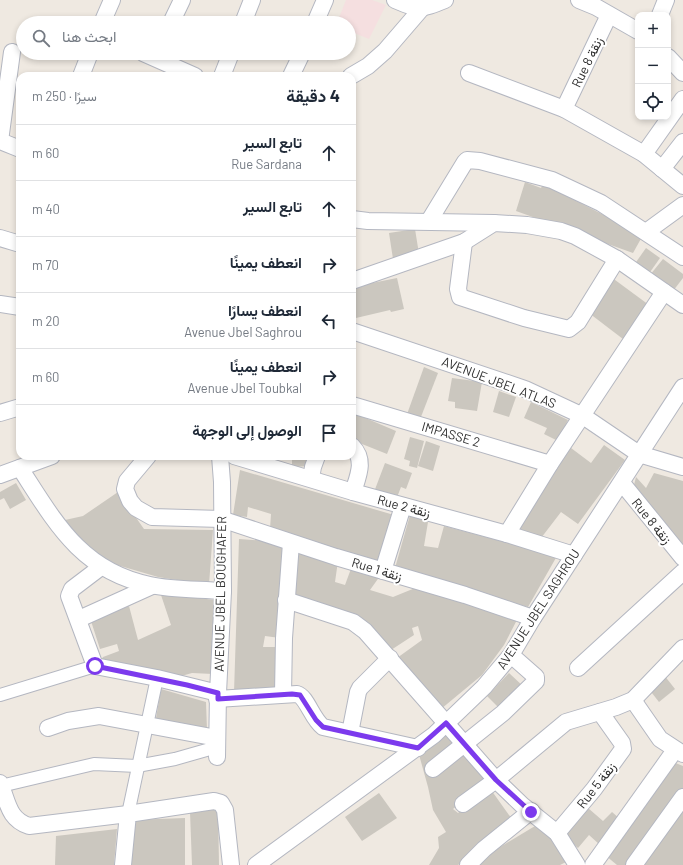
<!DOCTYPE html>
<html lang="ar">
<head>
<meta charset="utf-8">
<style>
  :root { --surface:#fff; --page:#f2f2f3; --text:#1f2937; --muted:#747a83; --line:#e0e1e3 }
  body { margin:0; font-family:Barlow,Vazirmatn,sans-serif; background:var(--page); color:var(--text); direction:rtl }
  .controls { position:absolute; right:12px; top:12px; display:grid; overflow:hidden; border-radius:8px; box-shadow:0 2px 6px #0003 }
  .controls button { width:36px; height:36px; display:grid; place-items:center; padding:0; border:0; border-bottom:1px solid var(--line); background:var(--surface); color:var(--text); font:20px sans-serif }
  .stop { position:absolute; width:12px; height:12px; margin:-9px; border:3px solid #7c3aed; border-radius:50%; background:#fff }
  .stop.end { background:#7c3aed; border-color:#fff; box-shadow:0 1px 4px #0008 }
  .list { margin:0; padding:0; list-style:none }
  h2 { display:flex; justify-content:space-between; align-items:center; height:52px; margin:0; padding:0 16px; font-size:17px }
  h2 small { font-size:13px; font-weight:400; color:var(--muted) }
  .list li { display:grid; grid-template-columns:26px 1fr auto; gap:12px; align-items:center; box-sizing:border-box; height:56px; padding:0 16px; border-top:1px solid var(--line) }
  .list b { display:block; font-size:15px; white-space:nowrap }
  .list p { margin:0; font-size:13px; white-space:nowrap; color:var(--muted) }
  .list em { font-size:13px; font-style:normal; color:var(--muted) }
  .icon { flex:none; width:22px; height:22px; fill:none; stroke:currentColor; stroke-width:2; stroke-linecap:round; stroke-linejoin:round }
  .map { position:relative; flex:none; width:683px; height:865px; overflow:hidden; direction:ltr }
  .search { position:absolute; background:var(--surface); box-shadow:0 2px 6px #0003; left:16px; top:16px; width:340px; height:44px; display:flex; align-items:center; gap:10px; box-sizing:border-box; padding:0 14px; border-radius:22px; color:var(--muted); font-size:15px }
  .panel { position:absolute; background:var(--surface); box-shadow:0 2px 6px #0003; left:16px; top:72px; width:340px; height:388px; border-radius:12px; direction:rtl }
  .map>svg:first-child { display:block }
  .medical { fill:#f5dfe0 }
  .building { fill:#cbc7bf }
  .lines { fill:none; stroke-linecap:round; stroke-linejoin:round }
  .pedestrian-casing { stroke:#b4b7c1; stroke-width:14 }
  .minor-casing { stroke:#b4b7c1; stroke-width:18 }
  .pedestrian { stroke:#fff; stroke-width:12 }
  .minor { stroke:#fff; stroke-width:16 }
  .route { stroke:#7c3aed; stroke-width:5 }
  .labels { text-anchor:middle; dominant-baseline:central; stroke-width:4; stroke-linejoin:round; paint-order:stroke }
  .street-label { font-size:13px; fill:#2e2e2e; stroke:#fff }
</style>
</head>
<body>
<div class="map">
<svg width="683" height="865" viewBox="0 0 683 865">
  <rect width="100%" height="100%" fill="#efe9e1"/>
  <polygon class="medical" points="346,0 372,0 386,5 369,39 349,31 349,23 337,23"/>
  <g class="building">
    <polygon points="525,182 541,188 543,184 643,235 633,253 516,211"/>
    <polygon points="415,229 419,254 393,259 389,233"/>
    <polygon points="646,248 660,258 648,275 634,265"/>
    <polygon points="663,259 683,274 683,278 673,291 650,275"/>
    <polygon points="611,277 649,305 623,339 585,310"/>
    <polygon points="397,278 404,309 391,312 390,310 356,318 352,299 352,287"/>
    <polygon points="424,367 438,373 419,422 406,417"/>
    <polygon points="452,378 482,382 477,411 455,408 455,402 448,401"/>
    <polygon points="499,391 516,397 509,417 493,412"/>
    <polygon points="531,402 568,420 558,441 544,434 547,428 524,418"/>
    <polygon points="356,414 396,431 387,454 352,440 352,423"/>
    <polygon points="410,437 424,441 417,468 409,466 410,461 404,459"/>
    <polygon points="426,441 440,446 433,471 418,466"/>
    <polygon points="604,445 625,460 578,524 561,512 538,542 514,525 571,448 591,463"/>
    <polygon points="292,456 310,456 310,466 292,467"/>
    <polygon points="385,463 412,473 406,489 401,487 396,500 374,492"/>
    <polygon points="240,470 394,515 378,567 270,529 271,514 248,507 247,517 233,515"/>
    <polygon points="654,473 683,481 683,546 633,489 636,477 646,488"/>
    <polygon points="16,483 26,500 10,509 4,498 0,500 0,492"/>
    <polygon points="118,492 144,529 213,530 209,585 158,577 100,560 69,533 65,520 83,516"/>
    <polygon points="410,515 428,522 424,546 438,548 444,526 557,556 528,607 395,568"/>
    <polygon points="239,539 283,542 280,638 265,636 263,647 279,647 279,687 234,692"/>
    <polygon points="296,549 338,561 335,582 345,585 352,566 380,576 370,590 393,597 420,586 519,616 504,645 482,675 441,709 397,658 422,640 418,626 412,628 414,635 391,650 294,599"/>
    <polygon points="160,592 220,601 213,674 192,673 171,679 98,665 103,657 119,651 117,644 100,649 91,621 129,606 138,640 171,625"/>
    <polygon points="509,673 524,687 501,710 487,696"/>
    <polygon points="664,675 675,689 659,702 648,688"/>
    <polygon points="161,689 206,702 207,730 155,724"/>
    <polygon points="443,732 486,781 453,809 458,813 489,787 514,822 458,865 429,865 439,848 438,837 446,832 433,810 428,787 418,751"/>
    <polygon points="673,762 683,766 683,793 629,865 617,865 605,855"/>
    <polygon points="379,793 397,818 362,841 345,817"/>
    <polygon points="683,805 683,865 636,865"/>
    <polygon points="218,807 219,865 192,865 190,812"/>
    <polygon points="588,808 603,821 612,812 620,819 599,844 589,835 578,848 564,836"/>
    <polygon points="185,818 185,865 128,865 131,820"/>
    <polygon points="540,823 566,862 560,865 474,865 475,862"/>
    <polygon points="117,829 114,865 55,865 56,836"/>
  </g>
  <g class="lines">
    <defs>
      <g id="pedestrian">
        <polyline points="0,695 95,666"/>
        <polyline points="1,786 94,764 137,766 175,759 217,747"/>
        <polyline points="128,814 157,678"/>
      </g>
      <g id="minor">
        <path d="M 395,0 C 419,10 420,10 445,0"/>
        <polyline points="579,0 596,7 638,31"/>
        <polyline points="660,15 666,0"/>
        <polyline points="102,23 112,0"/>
        <polyline points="171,23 182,0"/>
        <polyline points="243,23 252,0"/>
        <polyline points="315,23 325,0"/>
        <polyline points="143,53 195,76"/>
        <polyline points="668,57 683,73"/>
        <polyline points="469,73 564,109 644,154 683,186"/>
        <polyline points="81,76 90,53"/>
        <polyline points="222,76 231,53"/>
        <polyline points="291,76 302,53"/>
        <polyline points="351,76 368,66 385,51 422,8"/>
        <polyline points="564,109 609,15"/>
        <polyline points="0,141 12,52"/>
        <polyline points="0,141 20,149"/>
        <polyline points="644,154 683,99"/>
        <polyline points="662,169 683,142"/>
        <polyline points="352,219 368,221 494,223"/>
        <polyline points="429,221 465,162 467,160 480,161 552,180 601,203 683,257"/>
        <polyline points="646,232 683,205"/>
        <polyline points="0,238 20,244"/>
        <polyline points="464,242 458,289 460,297 524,318 569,329 578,322 617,259"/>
        <polyline points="352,281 464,242 494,223 527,225 561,231 575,236 617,259 683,305"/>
        <polyline points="0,304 20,307"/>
        <polyline points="352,331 525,389 583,416 639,454 683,467"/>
        <polyline points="352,405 550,464"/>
        <polyline points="0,413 20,407"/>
        <path d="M 352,446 C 366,460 358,476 353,492"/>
        <polyline points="148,456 127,481 125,489 130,501 136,508 152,517 221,519 336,557 465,595 533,618"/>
        <polyline points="234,456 353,492 507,534 574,555"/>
        <path d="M 20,468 C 55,522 81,571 150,585 C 173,590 199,589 223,591"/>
        <polyline points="0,475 52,456"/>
        <polyline points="311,478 313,467 317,456"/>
        <polyline points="622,483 683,558"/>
        <polyline points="507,534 550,464 664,292"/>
        <polyline points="101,567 72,589 69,596 95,666 157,678 218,693"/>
        <polyline points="383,571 403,506"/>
        <polyline points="286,600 353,622 365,631 496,780 522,805 557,833 577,865"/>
        <polyline points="79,619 152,586"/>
        <polyline points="578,668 683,572"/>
        <polyline points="283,694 284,638 291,543"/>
        <path d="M 217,699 L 297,694 C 307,697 312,719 323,727 L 418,748"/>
        <polyline points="633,700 660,739 683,754"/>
        <polyline points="48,728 68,721 99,716 217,738"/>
        <polyline points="350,733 358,692 360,688 390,658"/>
        <polyline points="217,757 218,693 223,591 222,482 220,456"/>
        <polyline points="433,769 503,713 536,681 536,677 511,655"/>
        <path d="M 0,783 C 8,802 8,819 29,826 L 128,814"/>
        <polyline points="463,804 496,780 566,722 616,707 633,700 683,648"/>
        <polyline points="557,833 594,789 623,749 622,743 600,712"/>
        <polyline points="123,865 128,814 214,801 221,803 225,810 231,865"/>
        <polyline points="256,865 434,735 484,687 511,655 533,618 683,387"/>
        <polyline points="468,865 484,849 531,811"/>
        <polyline points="593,865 675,750"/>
        <polyline points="634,865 683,797"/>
      </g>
    </defs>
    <use href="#pedestrian" class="pedestrian-casing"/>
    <use href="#minor" class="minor-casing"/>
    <use href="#pedestrian" class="pedestrian"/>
    <use href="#minor" class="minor"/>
  </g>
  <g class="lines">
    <polyline class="route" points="95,666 187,685 218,693 218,699 292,694 300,695 316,720 323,727 418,748 446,723 496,780 531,812"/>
  </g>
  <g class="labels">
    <g class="street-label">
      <text transform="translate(587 62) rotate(-64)">Rue 8 زنقة</text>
      <text transform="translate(499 382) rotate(21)">AVENUE JBEL ATLAS</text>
      <text transform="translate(451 434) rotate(16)">IMPASSE 2</text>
      <text transform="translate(404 506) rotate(15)">Rue 2 زنقة</text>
      <text transform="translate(652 521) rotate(51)">Rue 8 زنقة</text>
      <text transform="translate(377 569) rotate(17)">Rue 1 زنقة</text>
      <text transform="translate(220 594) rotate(-89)">AVENUE JBEL BOUGHAFER</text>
      <text transform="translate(538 609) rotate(-57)">AVENUE JBEL SAGHROU</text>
      <text transform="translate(596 785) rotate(-52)">Rue 5 زنقة</text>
    </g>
  </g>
</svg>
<div class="controls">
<button>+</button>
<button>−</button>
<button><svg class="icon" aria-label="locate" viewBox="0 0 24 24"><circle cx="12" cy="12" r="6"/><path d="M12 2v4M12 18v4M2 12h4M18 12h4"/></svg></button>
</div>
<div class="stop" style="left:95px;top:666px"></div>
<div class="stop end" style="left:531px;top:812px"></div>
<div class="search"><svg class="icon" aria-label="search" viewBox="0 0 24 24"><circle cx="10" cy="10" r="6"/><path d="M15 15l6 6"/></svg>ابحث هنا</div>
<section class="panel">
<h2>4 دقيقة<small>سيرًا · 250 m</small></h2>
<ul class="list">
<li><svg class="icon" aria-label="ahead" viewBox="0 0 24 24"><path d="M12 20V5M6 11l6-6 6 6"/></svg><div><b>تابع السير</b><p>Rue Sardana</p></div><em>60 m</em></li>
<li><svg class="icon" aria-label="ahead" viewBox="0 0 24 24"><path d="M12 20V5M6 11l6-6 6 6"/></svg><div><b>تابع السير</b></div><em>40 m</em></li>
<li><svg class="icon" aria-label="right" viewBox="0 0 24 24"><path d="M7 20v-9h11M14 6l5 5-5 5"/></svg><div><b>انعطف يمينًا</b></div><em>70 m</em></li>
<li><svg class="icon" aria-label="left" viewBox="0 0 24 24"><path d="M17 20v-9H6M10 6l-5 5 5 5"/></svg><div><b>انعطف يسارًا</b><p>Avenue Jbel Saghrou</p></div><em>20 m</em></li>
<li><svg class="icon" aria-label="right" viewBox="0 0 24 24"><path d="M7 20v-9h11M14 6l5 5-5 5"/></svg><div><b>انعطف يمينًا</b><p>Avenue Jbel Toubkal</p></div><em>60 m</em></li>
<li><svg class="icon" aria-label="arrive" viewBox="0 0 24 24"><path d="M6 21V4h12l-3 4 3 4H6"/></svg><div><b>الوصول إلى الوجهة</b></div></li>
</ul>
</section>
</div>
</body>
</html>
